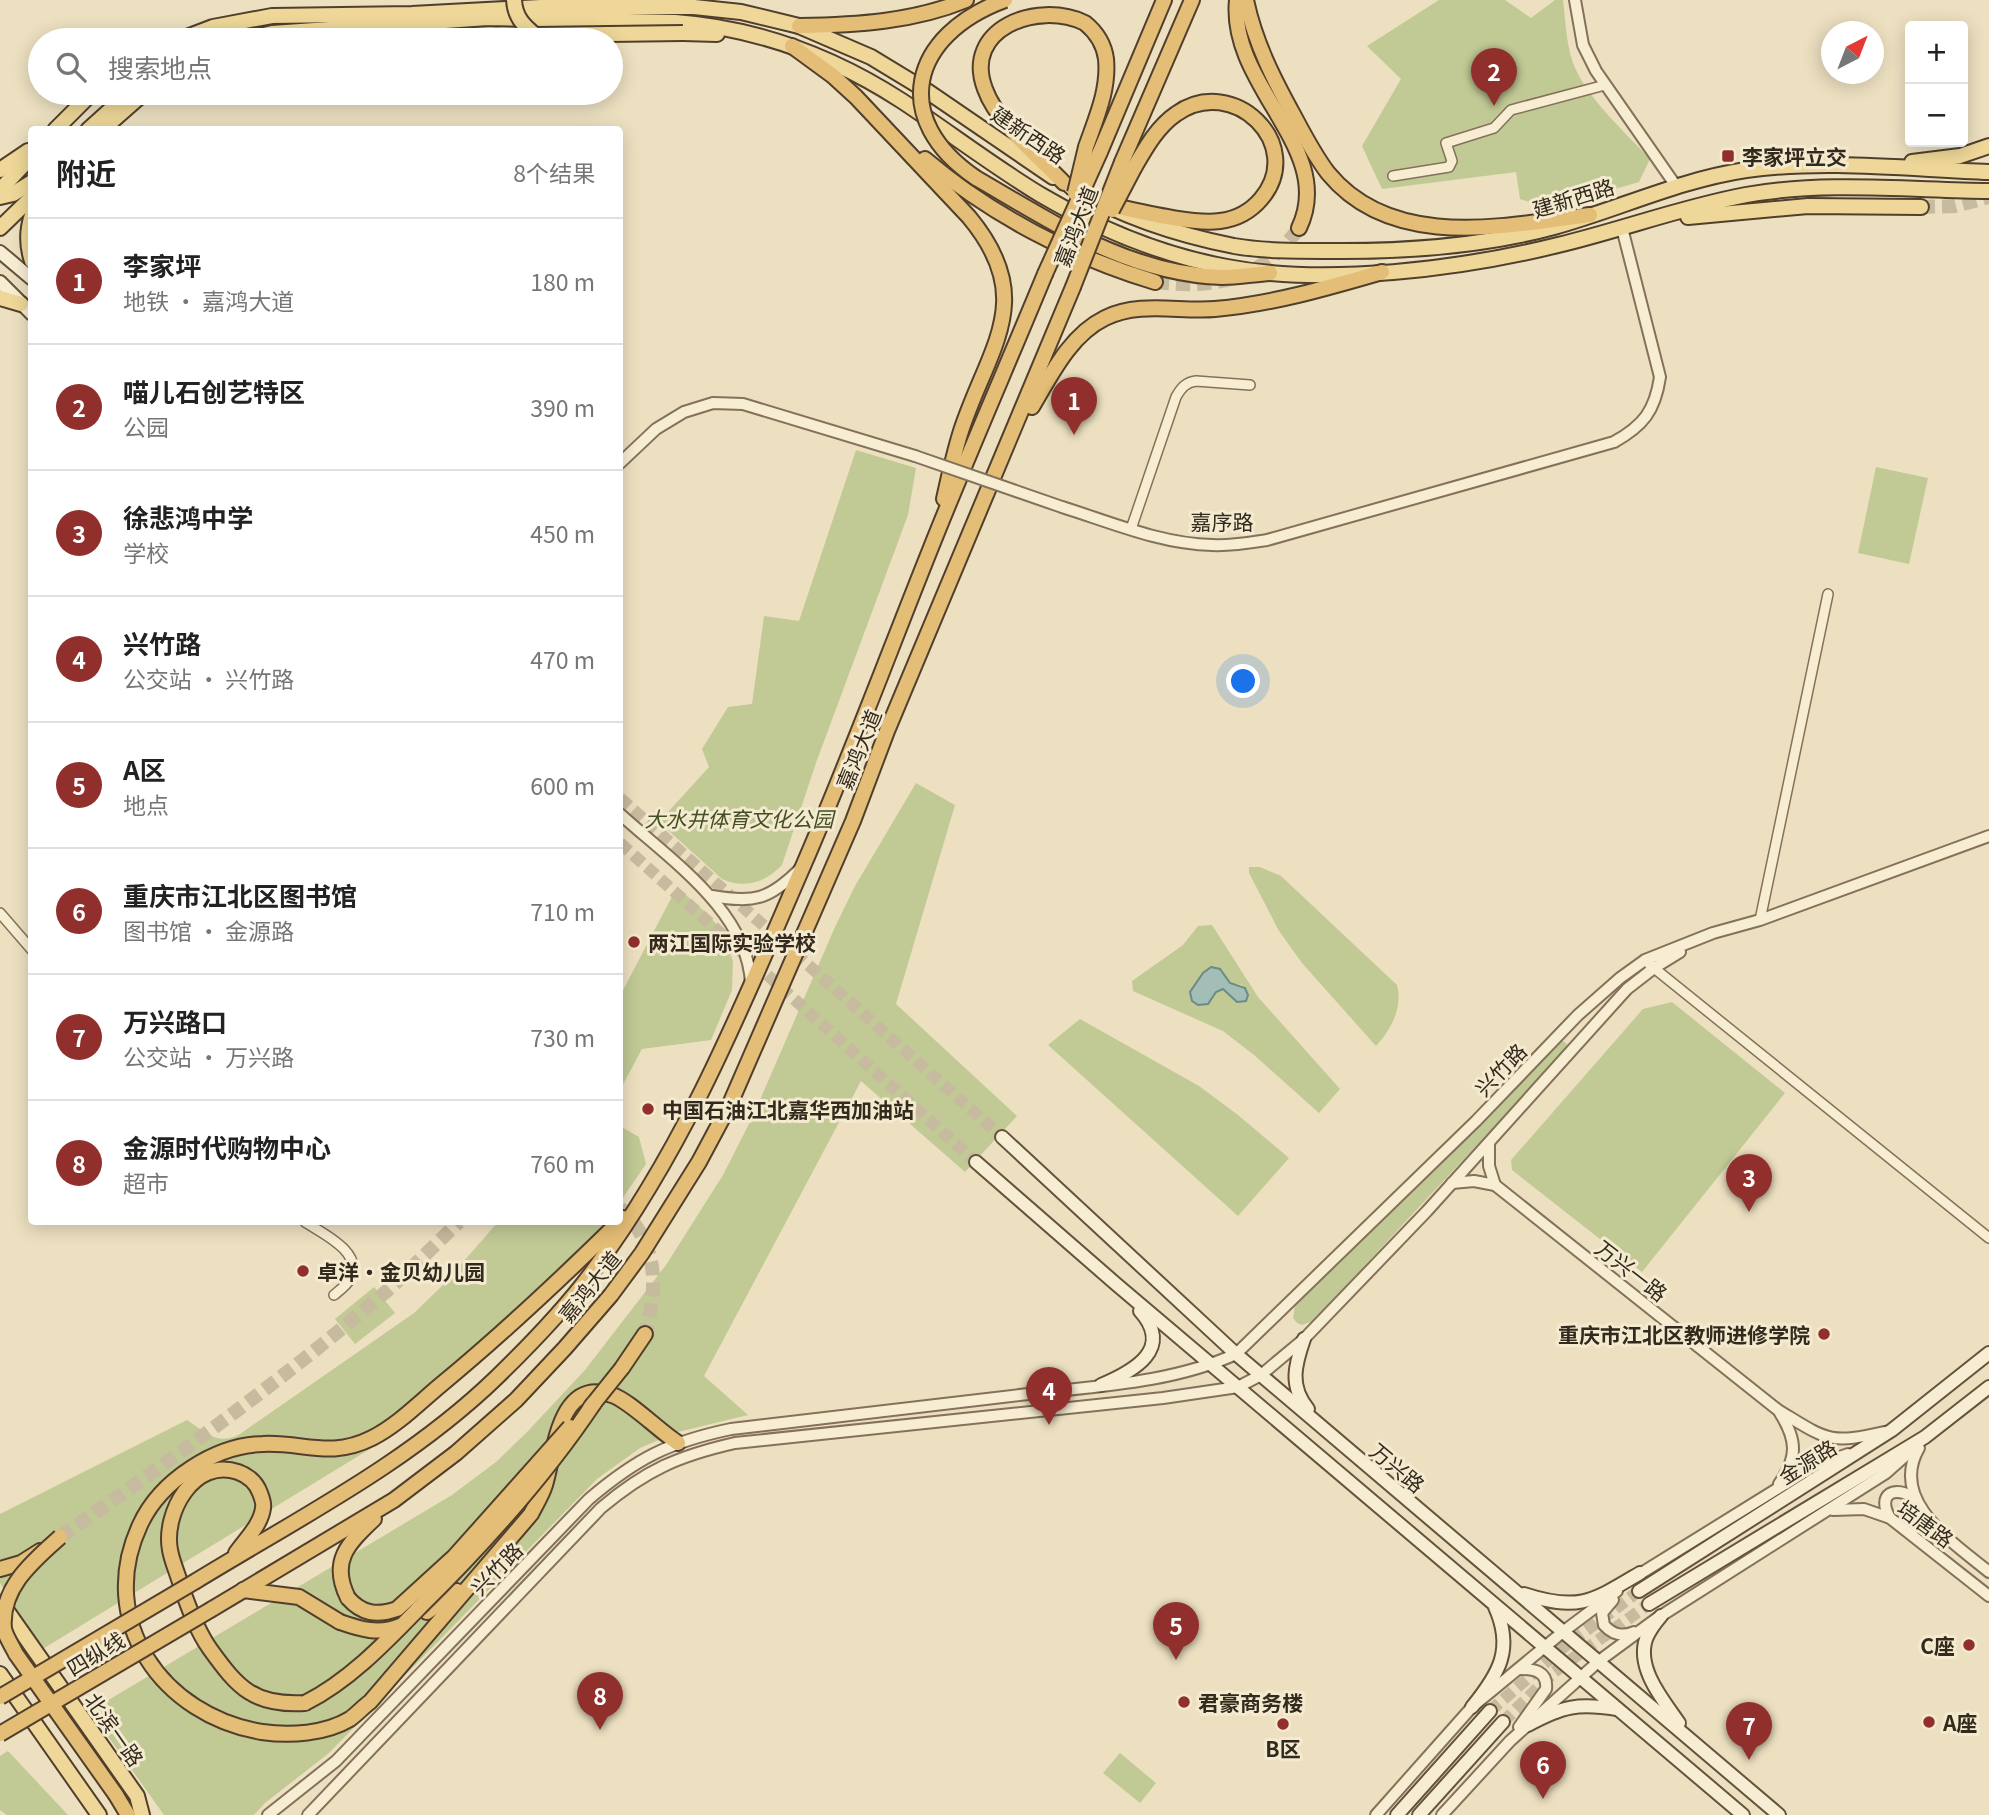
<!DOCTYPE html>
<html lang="zh">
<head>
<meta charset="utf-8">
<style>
  :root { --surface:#fff; --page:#f2f2f2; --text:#222; --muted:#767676; --line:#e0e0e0; --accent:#902f2b }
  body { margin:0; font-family:Georgia,"Noto Sans SC",serif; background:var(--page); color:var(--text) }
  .controls { position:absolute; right:21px; top:21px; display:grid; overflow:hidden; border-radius:7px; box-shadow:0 4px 18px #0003 }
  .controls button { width:63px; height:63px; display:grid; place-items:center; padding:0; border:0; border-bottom:2px solid var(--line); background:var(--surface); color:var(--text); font:35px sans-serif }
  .compass { position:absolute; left:1821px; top:21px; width:63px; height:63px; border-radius:50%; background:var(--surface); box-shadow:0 4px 18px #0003; rotate:42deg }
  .you { position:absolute; left:1244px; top:682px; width:24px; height:24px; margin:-18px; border:5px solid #fff; border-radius:50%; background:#1a73e8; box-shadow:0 0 0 10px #1a73e833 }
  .badge { display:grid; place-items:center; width:46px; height:46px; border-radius:50%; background:var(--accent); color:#fff; font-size:23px; font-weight:700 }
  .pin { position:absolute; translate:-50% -58px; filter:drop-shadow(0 2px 4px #0008) }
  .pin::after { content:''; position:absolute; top:37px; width:24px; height:21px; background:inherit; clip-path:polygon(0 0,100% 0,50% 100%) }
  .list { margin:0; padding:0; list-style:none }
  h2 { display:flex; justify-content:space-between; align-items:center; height:91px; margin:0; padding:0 28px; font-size:30px }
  h2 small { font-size:23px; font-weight:400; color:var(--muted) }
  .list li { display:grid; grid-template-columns:46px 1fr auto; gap:21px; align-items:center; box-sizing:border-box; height:126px; padding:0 28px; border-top:2px solid var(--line) }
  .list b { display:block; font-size:26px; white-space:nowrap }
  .list p { margin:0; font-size:23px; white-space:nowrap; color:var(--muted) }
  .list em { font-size:23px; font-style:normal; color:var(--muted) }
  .icon { flex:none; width:38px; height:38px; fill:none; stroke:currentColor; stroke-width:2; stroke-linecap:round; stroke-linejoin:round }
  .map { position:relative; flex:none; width:1989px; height:1815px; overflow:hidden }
  .search { position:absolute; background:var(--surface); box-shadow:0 4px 18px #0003; left:28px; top:28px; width:595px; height:77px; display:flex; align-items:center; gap:18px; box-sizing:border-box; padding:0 24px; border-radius:38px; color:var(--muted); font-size:26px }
  .panel { position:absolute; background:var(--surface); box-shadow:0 4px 18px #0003; left:28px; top:126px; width:595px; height:1099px; border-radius:7px }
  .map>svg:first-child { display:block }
  .green { fill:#c1c995; fill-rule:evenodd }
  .water { fill:#a3beb7; stroke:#6b8b84; stroke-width:2 }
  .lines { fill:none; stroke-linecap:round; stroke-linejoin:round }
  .secondary-tunnel { stroke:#c7bb9f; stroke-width:12; stroke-dasharray:12 6; stroke-linecap:butt }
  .primary-tunnel { stroke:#c7bb9f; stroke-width:14; stroke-dasharray:14 7; stroke-linecap:butt }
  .trunk-tunnel { stroke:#c7bb9f; stroke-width:14; stroke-dasharray:14 7; stroke-linecap:butt }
  .minor-casing { stroke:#847159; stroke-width:12 }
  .tertiary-casing { stroke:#847159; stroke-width:14 }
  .secondary-casing { stroke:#65523c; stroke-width:16 }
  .primary-casing { stroke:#513f2d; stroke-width:18 }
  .trunk-casing { stroke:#513f2d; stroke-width:18 }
  .minor { stroke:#f7edd3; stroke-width:9 }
  .tertiary { stroke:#f7edd3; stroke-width:10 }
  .secondary { stroke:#f7edd3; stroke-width:12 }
  .primary { stroke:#eed798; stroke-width:14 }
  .trunk { stroke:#e4bd76; stroke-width:14 }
  .tertiary-bridge-casing { stroke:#847159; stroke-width:14; stroke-linecap:butt }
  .primary-bridge-casing { stroke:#513f2d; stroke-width:18; stroke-linecap:butt }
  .trunk-bridge-casing { stroke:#513f2d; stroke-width:18; stroke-linecap:butt }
  .tertiary-bridge { stroke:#f7edd3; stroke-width:10 }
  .primary-bridge { stroke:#eed798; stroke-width:14 }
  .trunk-bridge { stroke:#e4bd76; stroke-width:14 }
  .poi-dot { fill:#902f2b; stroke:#f3eacf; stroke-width:2.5 }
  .labels { text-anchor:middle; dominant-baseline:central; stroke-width:6; stroke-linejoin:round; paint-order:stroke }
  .street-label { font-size:21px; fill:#34291d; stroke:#f3eacf }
  .poi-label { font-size:21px; font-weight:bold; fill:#34291d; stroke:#f3eacf; text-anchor:start }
  .park-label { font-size:21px; font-style:italic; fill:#435024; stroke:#f3eacf }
</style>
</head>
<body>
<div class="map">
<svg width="1989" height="1815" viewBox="0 0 1989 1815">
  <rect width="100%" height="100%" fill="#ece0c0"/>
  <g class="green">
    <path d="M 1439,0 L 1505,0 L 1531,18 L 1555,0 L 1563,0 C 1566,23 1566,49 1576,70 C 1591,102 1626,133 1650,159 L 1639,182 L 1548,208 L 1520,199 L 1516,172 L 1382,189 L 1362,146 L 1401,79 L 1367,46 Z"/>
    <path d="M 856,450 L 916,468 L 908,515 L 817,760 L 782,865 C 765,883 744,889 722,879 L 659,822 L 709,767 L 702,749 L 728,707 L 752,704 L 764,616 L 799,621 Z"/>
    <polygon points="1876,467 1928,478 1909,564 1858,553"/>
    <polygon points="916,783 955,805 896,1004 1017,1116 965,1172 861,1081 704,1376 748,1415 678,1432 640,1448 597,1479 329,1753 265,1803 254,1815 164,1815 90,1711 452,1495 496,1462 528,1431 585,1370 666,1265 723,1175 753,1116 835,927 855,886"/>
    <path d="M 1249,867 L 1260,867 L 1281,876 L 1397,985 C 1403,1007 1391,1030 1376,1046 L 1302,963 L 1279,931 L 1249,873 Z"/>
    <polygon points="677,887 704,911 724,932 733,962 732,990 711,1040 642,1049 620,1090 620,996"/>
    <path d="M 1212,925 L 1258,997 L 1340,1089 L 1319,1113 L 1254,1055 L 1223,1031 L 1133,991 L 1132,981 L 1183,945 L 1198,926 ZM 1223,972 L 1230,983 L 1242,985 L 1247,991 L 1234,1000 L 1223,989 L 1216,992 L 1212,1000 L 1195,1003 L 1191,998 L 1190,992 L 1203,973 Z"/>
    <polygon points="1672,1002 1785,1093 1642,1272 1512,1170 1511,1160 1643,1009"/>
    <polygon points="1080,1019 1199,1086 1238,1115 1289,1158 1238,1216 1048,1045"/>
    <polygon points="1562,1040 1569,1046 1313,1321 1302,1325 1297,1323 1293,1318 1295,1306"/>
    <polygon points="620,1126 639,1137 646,1164 620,1202"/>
    <path d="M 498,1222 L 606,1222 L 589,1244 L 470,1369 L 383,1441 L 41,1650 L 14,1608 L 0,1583 L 0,1514 L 187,1420 C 207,1433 217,1446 240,1434 L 414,1313 L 444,1284 Z"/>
    <polygon points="374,1287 395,1313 355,1344 335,1319"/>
    <polygon points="8,1751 68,1815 7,1815 0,1810 0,1756"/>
    <polygon points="1120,1753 1156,1783 1140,1803 1103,1773"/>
  </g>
  <polygon class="water" points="1211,967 1220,969 1230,983 1245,988 1248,995 1246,1001 1237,1002 1223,989 1216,992 1208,1004 1198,1005 1192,1001 1190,992 1203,973"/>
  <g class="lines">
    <g class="secondary-tunnel">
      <polyline points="620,798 1002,1137"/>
      <polyline points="620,843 976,1162"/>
      <polyline points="1490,1711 1560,1650 1639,1591"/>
      <polyline points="1503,1722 1554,1672 1649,1604"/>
    </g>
    <g class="primary-tunnel">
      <path d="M 432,39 C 464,38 485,39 505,11"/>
      <polyline points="1921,207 1955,206 1989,197"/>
    </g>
    <g class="trunk-tunnel">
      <path d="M 1155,282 C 1217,289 1260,281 1299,228"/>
      <path d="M 620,1208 C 659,1244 658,1287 645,1334"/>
      <path d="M 60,1537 C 170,1461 280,1382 382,1295 C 409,1272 433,1246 459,1222"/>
    </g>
    <defs>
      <g id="minor">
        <polyline points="1393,176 1449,167 1452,161 1446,143 1494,128 1511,110 1605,85"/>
        <path d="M 1131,529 L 1176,397 C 1181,388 1186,382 1196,381 L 1250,385"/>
        <polyline points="0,913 32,950"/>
        <polyline points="1760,920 1828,594"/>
        <polyline points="1649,964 1989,1238"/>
        <path d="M 305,1222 C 322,1233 365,1253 350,1279 C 347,1285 340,1290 334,1295"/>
      </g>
      <g id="tertiary">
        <polyline points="1575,0 1583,45 1596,71 1676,186"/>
        <polyline points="620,463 656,429 684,412 713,403 743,404 915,456"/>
        <path d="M 1062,507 C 1110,522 1161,544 1212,545 C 1230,546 1248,543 1267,540 L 1614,442 C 1643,426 1655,411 1660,377 L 1622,228"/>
        <path d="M 620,814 C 669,859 748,911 751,984"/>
        <path d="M 712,896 C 754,903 769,900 800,869"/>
        <polyline points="1452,1183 1474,1181 1495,1185 1489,1166 1489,1143"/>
        <path d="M 1495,1185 L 1778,1410 C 1826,1439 1828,1445 1884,1432"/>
        <path d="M 1919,1448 C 1888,1501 1954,1543 1989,1572"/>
        <path d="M 1779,1484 C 1798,1457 1797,1440 1780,1413"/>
        <polyline points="1833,1510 1864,1509 1890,1518 1989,1596"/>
        <path d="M 1890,1518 C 1876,1494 1895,1484 1915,1499"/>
        <polyline points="1635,1577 1814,1466 1848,1454"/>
        <path d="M 1613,1600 L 1602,1613 L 1604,1625 C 1613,1635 1622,1637 1634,1632"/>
        <path d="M 1519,1669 C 1534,1669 1548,1671 1546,1689 L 1519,1727"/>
        <path d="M 268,1815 L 336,1761 L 589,1499 C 637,1458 669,1442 731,1429 C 830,1418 929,1406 1028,1394 C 1097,1386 1172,1383 1236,1354 L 1476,1121 L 1578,1015 L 1620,978 L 1645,960 L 1713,933 L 1760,920 L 1989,836"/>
        <path d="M 308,1815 L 601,1508 C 646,1470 678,1456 735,1443 L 1163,1398 L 1238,1387 L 1261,1375 L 1304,1339 L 1427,1211 L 1627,989 L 1654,968 L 1680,952"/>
        <polyline points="1376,1815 1472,1707 1564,1631 1617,1591"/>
        <polyline points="1442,1815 1510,1741 1599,1661 1656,1619 1886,1473 1913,1449"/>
      </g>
      <g id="secondary">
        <polyline points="0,252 32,279"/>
        <polyline points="0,282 32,314"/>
        <polyline points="1002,1137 1236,1354 1779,1815"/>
        <polyline points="976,1162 1116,1284 1743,1815"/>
        <path d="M 1304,1339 C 1295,1365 1289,1386 1308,1409"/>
        <path d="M 1101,1385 C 1134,1371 1174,1349 1140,1311"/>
        <polyline points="1639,1591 1892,1430 1989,1353"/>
        <path d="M 1524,1594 C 1579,1612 1593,1601 1640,1573"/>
        <polyline points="1649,1604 1925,1437 1989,1387"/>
        <path d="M 1661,1616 C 1655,1623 1649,1631 1646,1639 C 1636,1669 1664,1701 1679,1723"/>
        <path d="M 1472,1707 C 1499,1674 1514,1649 1495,1607"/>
        <path d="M 1528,1725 C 1563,1706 1578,1703 1617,1709"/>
        <polyline points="1397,1815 1490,1711"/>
        <polyline points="1419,1815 1503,1722"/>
      </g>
      <g id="primary">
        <polyline points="683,33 717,34"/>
        <polyline points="312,38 432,39"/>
        <polyline points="179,40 213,27 272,16 412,14 541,7 694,7 741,12 799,26 871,57 927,91 1053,177"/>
        <path d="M 243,40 L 272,33 L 488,18 L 675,22 C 757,28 834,57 902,101 C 949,132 993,166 1041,195 C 1099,229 1161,255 1227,267 C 1326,286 1461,269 1558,245 C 1621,230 1682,207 1746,195 C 1825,181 1909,190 1989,191"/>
        <polyline points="55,130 92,93"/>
        <polyline points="88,130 129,93"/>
        <polyline points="102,130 144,93"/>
        <polyline points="1912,162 1960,156 1989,146"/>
        <polyline points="0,170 28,151"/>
        <path d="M 1071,187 C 1121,216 1178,235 1234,246 C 1263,251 1294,251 1324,251 C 1401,252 1480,247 1554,227 C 1619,209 1679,180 1746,170 C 1826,159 1909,169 1989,172"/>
        <polyline points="0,190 32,156"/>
        <polyline points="0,197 13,194 32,182"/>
        <path d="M 32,215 C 27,230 27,246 32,261"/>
        <polyline points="1688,217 1808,206 1921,207"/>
        <polyline points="0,228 32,197"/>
        <polyline points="0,298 21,304"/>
        <polyline points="2,1604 137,1796 142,1815"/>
        <polyline points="0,1674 99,1815"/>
      </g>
      <g id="trunk">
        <path d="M 1237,0 C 1228,86 1337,149 1299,228"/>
        <path d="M 1246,0 C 1255,43 1274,80 1295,118 C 1305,137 1315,156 1328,173 C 1392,251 1504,226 1590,215"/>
        <path d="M 799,26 C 856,25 913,22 966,0"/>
        <path d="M 792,46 L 833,76 L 856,97 L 969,217 C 1038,300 989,346 961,431 C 954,453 949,476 944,499"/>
        <polyline points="1100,152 1164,0"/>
        <path d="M 925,159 C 991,215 1072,257 1155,282"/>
        <polyline points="1122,162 1192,0"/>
        <path d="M 976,178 C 1054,223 1129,274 1222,277 C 1238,277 1254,274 1270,273"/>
        <path d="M 1064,183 C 1039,157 997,123 985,89 C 962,29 1037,0 1085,23 C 1096,32 1104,44 1106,59 C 1109,90 1096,118 1086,147"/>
        <path d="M 1104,204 C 1135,210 1190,225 1220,221 C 1236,219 1250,212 1261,199 C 1307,145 1233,73 1176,114 C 1157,127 1145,149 1134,168"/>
        <path d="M 1032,407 C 1051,375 1070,335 1105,318 C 1139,301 1179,312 1215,309 C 1272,304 1327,288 1382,272"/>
        <path d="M 623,1218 C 565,1275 506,1331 443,1383 C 421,1401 398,1425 372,1438 C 330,1459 304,1442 263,1444 C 215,1445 160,1481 140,1525 C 95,1621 163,1716 262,1732 C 290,1736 325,1734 350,1719 C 357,1714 363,1707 370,1702 L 531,1514 C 536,1504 542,1495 545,1485 C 555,1452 558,1377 612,1395 C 630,1401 659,1431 678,1443"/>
        <polyline points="622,1368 645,1334"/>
        <path d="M 236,1553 C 245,1540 261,1525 263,1508 C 264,1503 262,1498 260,1493 C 256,1482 249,1476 238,1472 C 194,1457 163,1513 170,1550 C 172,1562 178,1574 181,1586 C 188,1606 197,1631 210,1649 C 238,1688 254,1706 305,1703"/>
        <polyline points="0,1569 21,1563 40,1551"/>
        <path d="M 196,1581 C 299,1518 408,1463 496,1378 C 530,1345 565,1309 593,1271 C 686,1147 743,1004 804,864 C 849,760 888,655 930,550 C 967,457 1007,366 1045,274"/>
        <polyline points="243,1590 299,1597 340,1622"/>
        <path d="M 348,1598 C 330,1562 347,1544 374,1519"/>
        <polyline points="212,1609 394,1500 456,1453 516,1400 565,1348 611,1295 642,1253 699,1162 730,1104 853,821 887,731 1073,287"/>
        <polyline points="427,1612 457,1591"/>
        <polyline points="116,1795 128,1815"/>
      </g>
    </defs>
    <use href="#minor" class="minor-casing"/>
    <use href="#tertiary" class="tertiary-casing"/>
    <use href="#secondary" class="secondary-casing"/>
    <use href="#primary" class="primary-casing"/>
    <use href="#trunk" class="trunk-casing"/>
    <use href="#minor" class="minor"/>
    <use href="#tertiary" class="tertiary"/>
    <use href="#secondary" class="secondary"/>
    <use href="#primary" class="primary"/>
    <use href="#trunk" class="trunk"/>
    <defs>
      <polyline id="tertiary-bridge" points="915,456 1062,507"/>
      <path id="primary-bridge" d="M 514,0 C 515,17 523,25 535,35 L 683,33"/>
      <g id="trunk-bridge">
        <path d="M 976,178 C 889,119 910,35 1005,0"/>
        <polyline points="1075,193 1086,147"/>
        <polyline points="1112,210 1134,168"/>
        <polyline points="1045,274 1100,152"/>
        <polyline points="1073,287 1122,162"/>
        <polyline points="590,1408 622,1368"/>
        <path d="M 60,1537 C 33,1561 0,1588 4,1629 C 6,1637 12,1646 16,1654 L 116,1795"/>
        <path d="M 348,1598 C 362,1614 377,1616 397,1609 L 454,1557 L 570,1427"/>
        <path d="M 340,1622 C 360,1629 379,1635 400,1626"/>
        <polyline points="0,1697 196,1581"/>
        <path d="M 305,1703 C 349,1681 386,1642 420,1607 C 484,1544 544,1478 594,1403"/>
        <polyline points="0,1734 212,1609"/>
      </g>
    </defs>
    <use href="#tertiary-bridge" class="tertiary-bridge-casing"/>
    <use href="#primary-bridge" class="primary-bridge-casing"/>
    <use href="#trunk-bridge" class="trunk-bridge-casing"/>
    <use href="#tertiary-bridge" class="tertiary-bridge"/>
    <use href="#primary-bridge" class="primary-bridge"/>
    <use href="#trunk-bridge" class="trunk-bridge"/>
  </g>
  <g class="poi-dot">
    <rect x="1721" y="149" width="14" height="14" rx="3.5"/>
    <circle cx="634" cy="942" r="7"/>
    <circle cx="648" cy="1109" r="7"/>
    <circle cx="303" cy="1271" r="7"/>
    <circle cx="1824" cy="1334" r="7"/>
    <circle cx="1969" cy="1645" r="7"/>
    <circle cx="1184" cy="1702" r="7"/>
    <circle cx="1929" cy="1722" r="7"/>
    <circle cx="1283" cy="1724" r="7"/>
  </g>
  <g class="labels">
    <g class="street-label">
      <text transform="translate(1029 134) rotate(34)">建新西路</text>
      <text transform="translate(1573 197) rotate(-17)">建新西路</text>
      <text transform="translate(1075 226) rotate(-69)">嘉鸿大道</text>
      <text x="1222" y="521">嘉序路</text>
      <text transform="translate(858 749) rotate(-68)">嘉鸿大道</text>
      <text transform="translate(1500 1069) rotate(-46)">兴竹路</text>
      <text transform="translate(1632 1270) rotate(38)">万兴一路</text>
      <text transform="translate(589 1286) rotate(-51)">嘉鸿大道</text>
      <text transform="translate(1807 1461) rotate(-32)">金源路</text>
      <text transform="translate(1398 1467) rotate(40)">万兴路</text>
      <text transform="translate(1926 1523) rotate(36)">培唐路</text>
      <text transform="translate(496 1568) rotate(-46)">兴竹路</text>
      <text transform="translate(95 1653) rotate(-31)">四纵线</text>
      <text transform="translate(115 1729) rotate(55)">北滨一路</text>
    </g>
    <g class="poi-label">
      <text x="1742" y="156">李家坪立交</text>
      <text x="648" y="942">两江国际实验学校</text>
      <text x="662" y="1109">中国石油江北嘉华西加油站</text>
      <text x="317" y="1271">卓洋·金贝幼儿园</text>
      <text x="1810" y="1334" text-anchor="end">重庆市江北区教师进修学院</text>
      <text x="1955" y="1645" text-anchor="end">C座</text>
      <text x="1198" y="1702">君豪商务楼</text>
      <text x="1943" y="1722">A座</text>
      <text x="1283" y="1748" text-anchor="middle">B区</text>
    </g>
    <g class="park-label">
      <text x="739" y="818">大水井体育文化公园</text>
    </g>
  </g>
</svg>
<div class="controls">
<button>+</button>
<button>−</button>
</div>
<svg class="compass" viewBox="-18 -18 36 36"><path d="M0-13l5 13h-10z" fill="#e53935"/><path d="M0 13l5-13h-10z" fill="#767676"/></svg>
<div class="you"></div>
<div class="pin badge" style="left:1074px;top:435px">1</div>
<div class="pin badge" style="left:1494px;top:106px">2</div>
<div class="pin badge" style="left:1749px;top:1212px">3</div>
<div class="pin badge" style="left:1049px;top:1425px">4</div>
<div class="pin badge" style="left:1176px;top:1660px">5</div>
<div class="pin badge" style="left:1543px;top:1799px">6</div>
<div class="pin badge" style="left:1749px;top:1760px">7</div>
<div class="pin badge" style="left:600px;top:1730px">8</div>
<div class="search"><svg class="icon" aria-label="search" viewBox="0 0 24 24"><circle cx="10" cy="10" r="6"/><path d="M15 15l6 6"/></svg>搜索地点</div>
<section class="panel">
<h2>附近<small>8个结果</small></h2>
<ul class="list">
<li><span class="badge">1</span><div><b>李家坪</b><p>地铁 · 嘉鸿大道</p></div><em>180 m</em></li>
<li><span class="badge">2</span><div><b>喵儿石创艺特区</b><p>公园</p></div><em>390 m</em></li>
<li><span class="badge">3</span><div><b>徐悲鸿中学</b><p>学校</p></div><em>450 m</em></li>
<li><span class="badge">4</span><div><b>兴竹路</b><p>公交站 · 兴竹路</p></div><em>470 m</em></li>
<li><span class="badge">5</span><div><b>A区</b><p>地点</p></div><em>600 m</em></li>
<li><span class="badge">6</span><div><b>重庆市江北区图书馆</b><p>图书馆 · 金源路</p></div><em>710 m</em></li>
<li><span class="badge">7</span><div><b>万兴路口</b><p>公交站 · 万兴路</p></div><em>730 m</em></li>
<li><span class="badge">8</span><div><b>金源时代购物中心</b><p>超市</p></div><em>760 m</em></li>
</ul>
</section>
</div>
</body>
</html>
